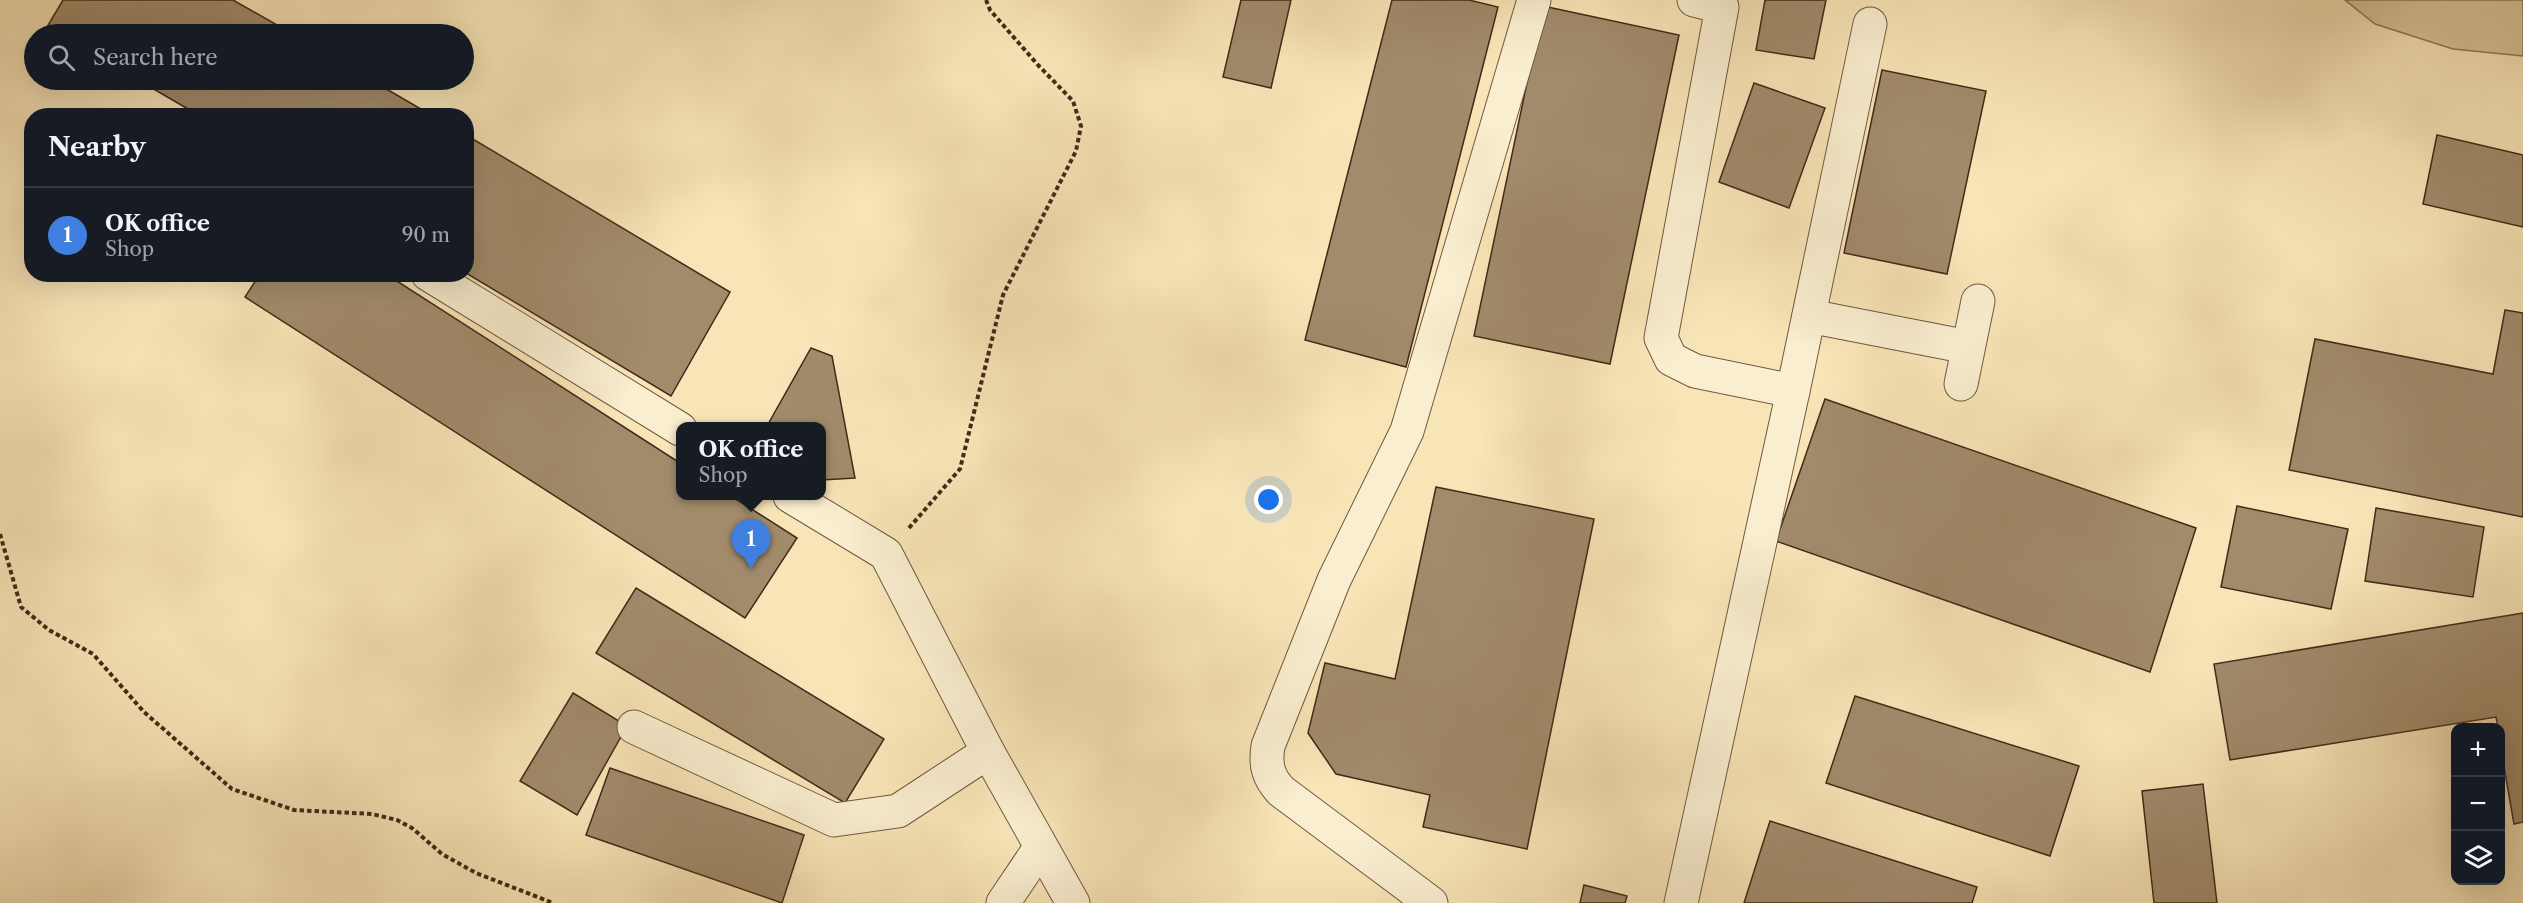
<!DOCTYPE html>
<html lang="en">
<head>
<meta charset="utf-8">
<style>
  :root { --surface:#171b24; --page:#242831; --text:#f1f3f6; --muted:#9ea1a6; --line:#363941; --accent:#b45309 }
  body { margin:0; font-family:"Libre Caslon Text",serif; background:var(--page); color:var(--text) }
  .controls { position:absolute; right:18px; bottom:18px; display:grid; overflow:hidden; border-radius:12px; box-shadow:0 6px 24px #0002 }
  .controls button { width:54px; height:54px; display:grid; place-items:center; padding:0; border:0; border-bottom:2px solid var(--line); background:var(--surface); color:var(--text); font:30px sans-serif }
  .you { position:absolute; left:1269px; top:500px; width:21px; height:21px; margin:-15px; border:4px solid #fff; border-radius:50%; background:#1a73e8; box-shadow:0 0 0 9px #1a73e833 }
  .badge { display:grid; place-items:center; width:39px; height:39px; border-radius:50%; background:var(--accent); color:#fff; font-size:20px; font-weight:700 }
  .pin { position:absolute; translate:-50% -50px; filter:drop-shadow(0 2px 3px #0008) }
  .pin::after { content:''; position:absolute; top:32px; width:21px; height:18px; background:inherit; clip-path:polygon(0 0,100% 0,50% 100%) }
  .popup { position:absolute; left:676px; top:422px; width:150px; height:78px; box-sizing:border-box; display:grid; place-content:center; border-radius:12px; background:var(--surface); filter:drop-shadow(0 2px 4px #0005); font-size:20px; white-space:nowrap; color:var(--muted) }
  .popup b { font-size:22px; color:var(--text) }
  .popup::after { content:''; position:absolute; left:50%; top:100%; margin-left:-12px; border:12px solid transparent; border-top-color:var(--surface) }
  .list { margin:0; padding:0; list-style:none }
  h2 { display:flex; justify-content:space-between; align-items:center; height:78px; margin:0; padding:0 24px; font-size:26px }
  h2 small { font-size:20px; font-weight:400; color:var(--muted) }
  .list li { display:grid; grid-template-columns:39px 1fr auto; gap:18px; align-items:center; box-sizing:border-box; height:96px; padding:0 24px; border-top:2px solid var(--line) }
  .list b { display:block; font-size:22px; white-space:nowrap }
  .list p { margin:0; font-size:20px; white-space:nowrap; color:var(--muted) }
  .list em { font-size:20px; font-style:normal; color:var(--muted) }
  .icon { flex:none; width:33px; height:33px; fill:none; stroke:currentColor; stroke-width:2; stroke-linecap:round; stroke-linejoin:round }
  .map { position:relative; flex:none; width:2523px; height:903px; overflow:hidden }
  .search { position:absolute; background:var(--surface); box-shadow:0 6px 24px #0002; left:24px; top:24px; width:450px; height:66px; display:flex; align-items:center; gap:15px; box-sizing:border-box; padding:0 21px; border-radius:33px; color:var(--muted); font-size:22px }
  .panel { position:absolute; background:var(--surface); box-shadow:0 6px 24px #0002; left:24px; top:108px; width:450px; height:174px; border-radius:24px }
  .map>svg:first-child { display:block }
  .green { fill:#d9c59c; stroke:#8e775a; stroke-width:1.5 }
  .building { fill:#a18b6b; stroke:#432919; stroke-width:1.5 }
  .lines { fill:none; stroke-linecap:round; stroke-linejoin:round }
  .minor-casing { stroke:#705840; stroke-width:35 }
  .path { stroke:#432919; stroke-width:4; stroke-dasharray:4.5 3; stroke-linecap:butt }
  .minor { stroke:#faeed0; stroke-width:33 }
</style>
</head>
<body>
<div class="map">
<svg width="2523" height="903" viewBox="0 0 2523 903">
  <rect width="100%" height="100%" fill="#f8e5b7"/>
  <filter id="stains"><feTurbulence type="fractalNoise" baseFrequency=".00333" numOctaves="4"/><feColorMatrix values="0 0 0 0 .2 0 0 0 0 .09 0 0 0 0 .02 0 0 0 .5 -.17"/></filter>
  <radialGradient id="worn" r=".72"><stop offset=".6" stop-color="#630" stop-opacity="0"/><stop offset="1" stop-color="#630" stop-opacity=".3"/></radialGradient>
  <polygon class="green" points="2345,0 2523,0 2523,56 2453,49 2375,24"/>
  <g class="building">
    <polygon points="63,0 233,0 293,34 61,34 47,27"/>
    <polygon points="1241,0 1291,0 1271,88 1223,77"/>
    <polygon points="1392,0 1469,0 1498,7 1406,367 1305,340"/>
    <polygon points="1765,0 1826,0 1814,59 1756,50"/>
    <polygon points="1543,6 1679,35 1610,364 1474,336"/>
    <polygon points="1882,70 1986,91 1947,274 1844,253"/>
    <polygon points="138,80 371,80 433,116 200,116"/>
    <polygon points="1754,83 1825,108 1789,208 1719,182"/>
    <polygon points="466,135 730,292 671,396 466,273"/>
    <polygon points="2437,135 2523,155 2523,227 2423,204"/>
    <polygon points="260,274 386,274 680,463 680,496 731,496 797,538 745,618 245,297"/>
    <polygon points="2505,310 2523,313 2523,517 2289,470 2315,339 2493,374"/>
    <polygon points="811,348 832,356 855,478 822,480 822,426 767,426"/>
    <polygon points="1825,399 2196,528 2150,672 1776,541"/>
    <polygon points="1436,487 1594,519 1527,849 1423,827 1430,795 1336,774 1308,733 1325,663 1395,679"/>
    <polygon points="2237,506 2348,529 2331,609 2221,587"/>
    <polygon points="2376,508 2484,527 2473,597 2365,581"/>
    <polygon points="636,588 884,739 845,803 596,653"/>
    <polygon points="2523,613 2523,822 2514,824 2500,744 2500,728 2498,728 2496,717 2230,760 2214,664"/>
    <polygon points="573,693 627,726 577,815 520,781"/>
    <polygon points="1855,696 2079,766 2050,856 1826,783"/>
    <polygon points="610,768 804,835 782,903 586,835"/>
    <polygon points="2203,784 2217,903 2154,903 2142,791"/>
    <polygon points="1770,821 1977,887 1972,903 1744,903"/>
    <polygon points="1584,885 1627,896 1625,903 1580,903"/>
  </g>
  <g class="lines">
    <defs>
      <g id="minor">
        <polyline points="1694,0 1722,7 1661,338 1671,359 1695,371 1793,391"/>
        <polyline points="428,274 680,429"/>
        <polyline points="1809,316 1968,347"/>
        <polyline points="1961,384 1978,301"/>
        <polyline points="790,496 886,554 988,752 1073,903"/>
        <polyline points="634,727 834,820 898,811 988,752"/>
        <polyline points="1003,903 1040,848"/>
        <path d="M 1431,903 L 1281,791 C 1268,777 1265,765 1268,746 L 1334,580 L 1407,431 L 1534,0"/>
        <polyline points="1681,903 1793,391 1870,24"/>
      </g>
    </defs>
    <use href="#minor" class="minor-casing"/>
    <g class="path">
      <polyline points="909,528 960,469 1003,295 1076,151 1081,126 1073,101 1038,65 990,10 986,0"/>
      <polyline points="0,534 21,607 49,630 93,654 144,712 232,789 294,810 372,814 397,820 412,828 442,854 476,873 553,903"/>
    </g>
    <use href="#minor" class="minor"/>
  </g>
  <rect width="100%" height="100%" filter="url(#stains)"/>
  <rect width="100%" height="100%" fill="url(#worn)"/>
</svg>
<div class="controls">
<button>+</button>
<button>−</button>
<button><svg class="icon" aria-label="layers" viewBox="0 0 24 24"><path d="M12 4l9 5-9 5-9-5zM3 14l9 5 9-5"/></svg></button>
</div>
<div class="you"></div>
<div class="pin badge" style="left:751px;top:569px;background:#3f7fe0">1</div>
<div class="popup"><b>OK office</b>Shop</div>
<div class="search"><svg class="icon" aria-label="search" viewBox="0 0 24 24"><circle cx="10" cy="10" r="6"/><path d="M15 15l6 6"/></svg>Search here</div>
<section class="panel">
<h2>Nearby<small></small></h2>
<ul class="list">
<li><span class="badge" style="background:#3f7fe0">1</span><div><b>OK office</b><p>Shop</p></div><em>90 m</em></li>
</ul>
</section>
</div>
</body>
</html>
